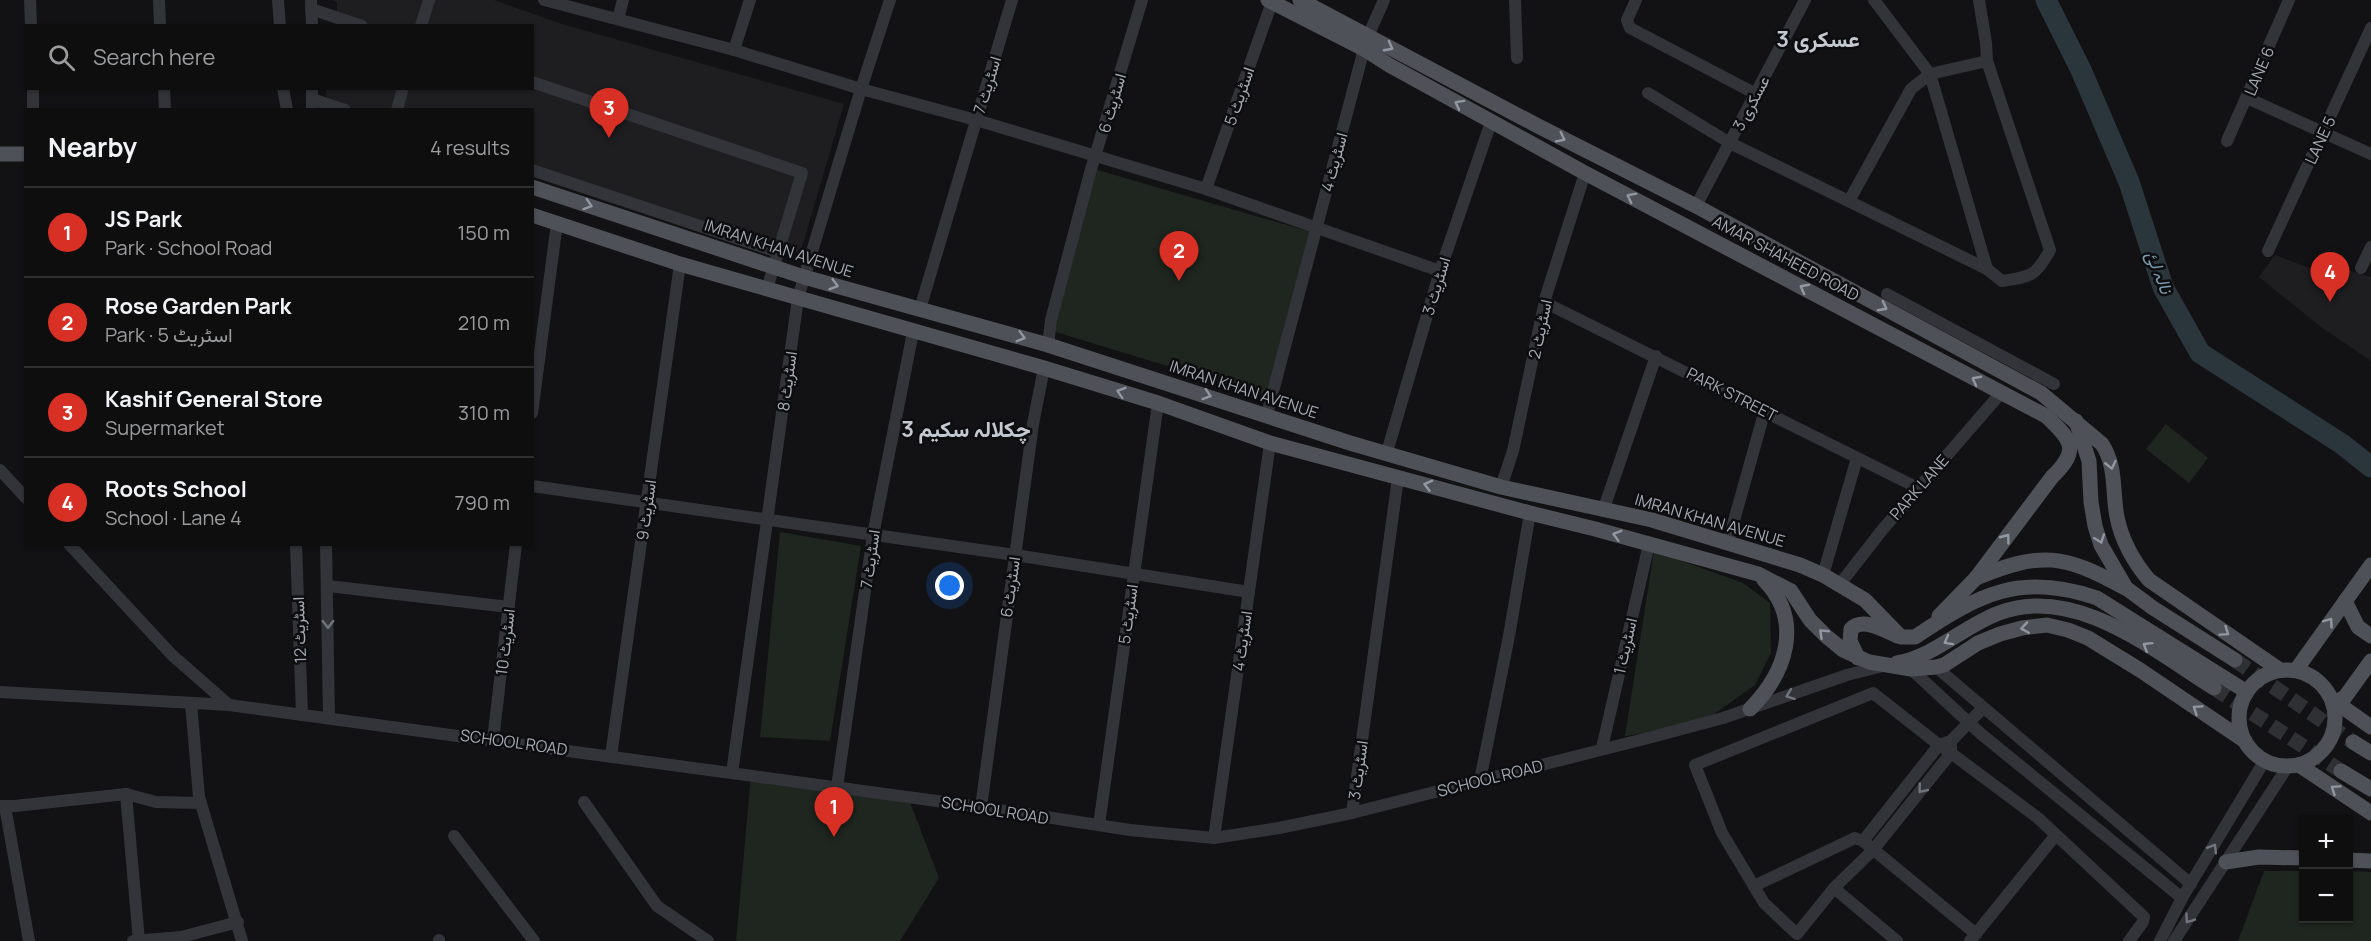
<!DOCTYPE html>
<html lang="en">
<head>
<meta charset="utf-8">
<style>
  :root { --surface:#0e0e0f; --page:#1c1c1d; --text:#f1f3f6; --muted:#9b9c9e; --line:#2e2e2f; --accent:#d93025 }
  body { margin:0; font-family:Manrope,Vazirmatn,sans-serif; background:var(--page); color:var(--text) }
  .controls { position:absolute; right:18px; bottom:18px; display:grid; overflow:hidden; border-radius:0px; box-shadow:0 2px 4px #0004 }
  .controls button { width:54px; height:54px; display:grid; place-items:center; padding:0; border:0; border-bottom:2px solid var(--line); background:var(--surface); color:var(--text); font:30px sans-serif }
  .you { position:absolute; left:950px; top:586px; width:21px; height:21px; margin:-15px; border:4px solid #fff; border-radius:50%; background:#1a73e8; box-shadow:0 0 0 9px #1a73e833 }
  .badge { display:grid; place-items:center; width:39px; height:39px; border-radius:50%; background:var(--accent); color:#fff; font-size:20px; font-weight:700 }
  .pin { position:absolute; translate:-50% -50px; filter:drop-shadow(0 2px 3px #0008) }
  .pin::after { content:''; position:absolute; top:32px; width:21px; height:18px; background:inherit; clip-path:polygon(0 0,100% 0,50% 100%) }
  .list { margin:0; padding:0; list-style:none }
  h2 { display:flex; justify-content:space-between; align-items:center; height:78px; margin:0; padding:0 24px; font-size:26px }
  h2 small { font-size:20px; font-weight:400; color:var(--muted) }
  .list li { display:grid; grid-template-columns:39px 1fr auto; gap:18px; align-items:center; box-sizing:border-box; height:90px; padding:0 24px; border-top:2px solid var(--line) }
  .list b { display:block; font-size:22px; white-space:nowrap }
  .list p { margin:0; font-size:20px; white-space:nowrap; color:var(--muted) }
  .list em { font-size:20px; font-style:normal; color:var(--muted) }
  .icon { flex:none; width:33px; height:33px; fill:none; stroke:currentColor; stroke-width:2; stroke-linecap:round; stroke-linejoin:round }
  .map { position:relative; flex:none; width:2371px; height:941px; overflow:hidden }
  .search { position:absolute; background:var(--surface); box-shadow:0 2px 4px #0004; left:24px; top:24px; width:510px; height:66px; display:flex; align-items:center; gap:15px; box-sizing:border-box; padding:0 21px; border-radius:0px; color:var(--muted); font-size:22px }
  .panel { position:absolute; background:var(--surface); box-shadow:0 2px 4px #0004; left:24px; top:108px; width:510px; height:438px; border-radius:0px }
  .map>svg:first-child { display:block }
  .built { fill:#1e1e21 }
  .green { fill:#1e261f }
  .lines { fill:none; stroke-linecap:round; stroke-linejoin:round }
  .river { stroke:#2b363c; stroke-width:21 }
  .major-tunnel { stroke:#2f3034; stroke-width:15; stroke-dasharray:15 8; stroke-linecap:butt }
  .minor { stroke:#333439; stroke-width:12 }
  .major { stroke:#4f5158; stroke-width:15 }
  .oneway { stroke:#9298a2 }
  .oneway2 { stroke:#71757d }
  .labels { text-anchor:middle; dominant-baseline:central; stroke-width:5; stroke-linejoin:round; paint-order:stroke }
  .street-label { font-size:16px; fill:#a3aab4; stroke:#0d0d0f }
  .water-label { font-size:18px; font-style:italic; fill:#7a9ab0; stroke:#0d0d0f }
  .district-label { font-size:22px; font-weight:bold; fill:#c4c8d0; stroke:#0d0d0f }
</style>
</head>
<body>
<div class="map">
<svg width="2371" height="941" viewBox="0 0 2371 941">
  <rect width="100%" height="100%" fill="#121214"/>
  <g class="built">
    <polygon points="332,0 494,0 562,24 844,104 800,254 533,174 532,110 327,109 326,89 532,88 532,26 337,25 337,2"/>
    <polygon points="2275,255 2315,270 2351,271 2371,277 2371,361 2321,327 2259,277"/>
  </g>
  <g class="green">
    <polygon points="1094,169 1311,232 1269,397 1046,329"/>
    <polygon points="2166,424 2208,458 2189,483 2146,449"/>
    <polygon points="780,532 861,546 830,741 760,737"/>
    <polygon points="1654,551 1743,583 1770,603 1771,653 1755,685 1700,724 1625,736"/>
    <polygon points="751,775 908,797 939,878 900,941 736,941"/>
    <polygon points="2264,871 2303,871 2304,918 2348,918 2349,871 2371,872 2371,941 2238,941"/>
  </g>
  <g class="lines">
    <polyline class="river" points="2046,0 2081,70 2129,182 2163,287 2200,353 2342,444 2371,467"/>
    <g class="major-tunnel">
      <polyline points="2235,660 2353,742"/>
      <polyline points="2214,688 2341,771"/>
    </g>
    <g class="minor">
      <polyline points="30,0 31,26"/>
      <polyline points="159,0 160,26"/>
      <polyline points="278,0 280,26"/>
      <polyline points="311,0 312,26"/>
      <polyline points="544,0 734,50 861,89 976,120 1206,189 1440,271"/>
      <polyline points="1515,0 1517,58"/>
      <polyline points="1636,0 1627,20 1630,28 1756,94"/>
      <polyline points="1874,0 1930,74 1987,269"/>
      <polyline points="311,9 362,26"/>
      <polyline points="618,19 623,0"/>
      <polyline points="421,26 429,0"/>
      <polyline points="1368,36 1384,0"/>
      <polyline points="734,50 750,0"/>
      <polyline points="532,82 802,173 767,289"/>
      <polyline points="33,88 33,110"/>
      <polyline points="164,88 165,110"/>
      <polyline points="283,88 287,110"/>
      <polyline points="312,88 312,110"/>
      <path d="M 1648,93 L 1730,143 L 1987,269 L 2002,281 C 2031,277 2036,276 2050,250 L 1987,61 L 1986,43 L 1979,0"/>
      <polyline points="2247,98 2371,154"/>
      <polyline points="312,99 345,110"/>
      <polyline points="397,110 403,88"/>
      <polyline points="2227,141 2289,0"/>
      <polyline points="532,170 778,252"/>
      <polyline points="1206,189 1272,2"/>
      <polyline points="1849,201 1911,89 1930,74 1987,61"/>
      <polyline points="1696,206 1805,0"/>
      <polyline points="2268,251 2371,28"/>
      <polyline points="2361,268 2371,247"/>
      <polyline points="1887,294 2054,384"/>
      <polyline points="1546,303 1918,488"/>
      <polyline points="920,309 1012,0"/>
      <polyline points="1048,345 1051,320 1090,173 1142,0"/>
      <polyline points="532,413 557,223"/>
      <polyline points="1267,414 1364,49"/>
      <polyline points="1387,452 1440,271 1491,122"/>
      <polyline points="0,470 26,498"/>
      <polyline points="532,486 1015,555 1249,592"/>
      <polyline points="1501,487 1513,451 1546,296 1585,173"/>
      <polyline points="1603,511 1656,356"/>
      <polyline points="1728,542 1765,410"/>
      <polyline points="69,544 172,655 229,705"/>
      <polyline points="296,544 302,715"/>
      <polyline points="326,544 329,718"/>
      <polyline points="1823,575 1857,458"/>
      <polyline points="1840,584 1883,529 2001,393"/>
      <polyline points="328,586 509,607"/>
      <polyline points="1936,667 2191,884"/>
      <polyline points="1911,669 1980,733 2182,898"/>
      <polyline points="0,692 229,705 981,807 1130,830 1214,838 1279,828 1352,813 1652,737 1723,718 1847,675 1883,666"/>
      <polyline points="191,703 199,797 242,941"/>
      <polyline points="493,740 516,544"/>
      <polyline points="1951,741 1951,753 1873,850 1834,888 1797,934 1764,903 1722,833 1695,765 1873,693 1939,745 1951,753 2038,818 2144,917 2143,922 2129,941"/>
      <polyline points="1602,748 1649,544"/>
      <polyline points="611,756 680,264"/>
      <polyline points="732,773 798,298 861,89 890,0"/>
      <polyline points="1480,780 1509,636 1530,513"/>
      <polyline points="837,787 873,535 913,332"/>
      <polyline points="126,794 139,941"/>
      <polyline points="584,802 657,906 708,941"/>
      <polyline points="0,806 15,806 126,794 156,802 201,803"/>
      <polyline points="5,806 29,941"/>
      <polyline points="981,807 1033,424 1044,368"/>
      <polyline points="1352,813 1398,478"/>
      <polyline points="1099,825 1158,403"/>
      <polyline points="454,836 534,941"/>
      <polyline points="1214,838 1270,443"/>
      <polyline points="1863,841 1939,745 1951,741 1983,708"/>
      <polyline points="1754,886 1855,838 1863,841 1976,934"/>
      <polyline points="1834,888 1897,941"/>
      <polyline points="439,940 439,941"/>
      <polyline points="133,941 181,937 238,922"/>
      <polyline points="1970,941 2055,836"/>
      <polyline points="2160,941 2182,898 2265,760"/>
      <polyline points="2174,941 2288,766"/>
    </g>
    <g class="major">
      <path d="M 1268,0 L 1364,49 L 1389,65 L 1585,173 L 2046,416 C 2072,440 2080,450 2052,477 L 1976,578 L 1939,616"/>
      <path d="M 1300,0 L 1538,126 L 1696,206 L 2041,393 L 2102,444 C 2117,467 2112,492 2117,517 C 2122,542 2133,561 2149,580 L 2280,670"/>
      <polyline points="0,154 26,154"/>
      <path d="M 532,187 L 804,277 L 1048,345 L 1350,443 L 1501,487 L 1652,520 L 1800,565 L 1823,575 L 1865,600 L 1901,637 L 1915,637 C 1979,594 2020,572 2097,598 L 2247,692"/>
      <polyline points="532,215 680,264 1044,368 1158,403 1270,443 1530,513 1595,529 1758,574 1791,591 1810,620 1826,636 1843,650 1869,662 1911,669 1936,667 1944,665 1978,643 2000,634 2022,628 2047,625 2068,630 2088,638 2140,670 2245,741"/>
      <polyline points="2076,421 2089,461 2091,502 2095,526 2101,545 2126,588 2153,608 2235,660"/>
      <path d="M 1976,578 C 2042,551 2063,554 2125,588"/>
      <polyline points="2345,601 2358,627 2371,636"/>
      <path d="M 1858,658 L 1850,641 L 1851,629 C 1863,617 1884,630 1897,636"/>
      <path d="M 1897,663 C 1935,656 1964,626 1999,613 C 2075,584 2153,650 2214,688"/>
      <circle cx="2287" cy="718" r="48"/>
      <polyline points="2296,670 2371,565"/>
      <polyline points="2334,703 2345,697 2371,661"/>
      <path d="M 1750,709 C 1786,673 1804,621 1764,580"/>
      <polyline points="2335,709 2344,708 2371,727"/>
      <polyline points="2353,742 2371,753"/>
      <polyline points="2299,765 2371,813"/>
      <polyline points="2341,771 2371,789"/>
      <polyline points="2348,860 2371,861"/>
      <polyline points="2226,862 2259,857 2304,858"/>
    </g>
  </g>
  <defs><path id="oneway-chevron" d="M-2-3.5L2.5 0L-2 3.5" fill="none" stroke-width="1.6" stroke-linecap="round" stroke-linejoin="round" transform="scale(1.5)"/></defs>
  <g class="oneway">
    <use href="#oneway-chevron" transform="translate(1389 47) rotate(28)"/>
    <use href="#oneway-chevron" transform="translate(1459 104) rotate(-151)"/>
    <use href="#oneway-chevron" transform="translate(1561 138) rotate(27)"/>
    <use href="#oneway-chevron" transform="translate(1631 197) rotate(-153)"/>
    <use href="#oneway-chevron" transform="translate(588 205) rotate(18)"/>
    <use href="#oneway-chevron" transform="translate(834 285) rotate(16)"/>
    <use href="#oneway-chevron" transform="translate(1804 288) rotate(-152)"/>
    <use href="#oneway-chevron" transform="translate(1883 307) rotate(28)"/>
    <use href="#oneway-chevron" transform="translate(1021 337) rotate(16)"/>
    <use href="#oneway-chevron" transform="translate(1976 380) rotate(-152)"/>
    <use href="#oneway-chevron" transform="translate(1121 392) rotate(-163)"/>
    <use href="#oneway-chevron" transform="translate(1207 395) rotate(18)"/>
    <use href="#oneway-chevron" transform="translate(2111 465) rotate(77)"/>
    <use href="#oneway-chevron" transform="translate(1428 485) rotate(-165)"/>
    <use href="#oneway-chevron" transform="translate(1617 535) rotate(-164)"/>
    <use href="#oneway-chevron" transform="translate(2006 538) rotate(-53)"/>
    <use href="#oneway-chevron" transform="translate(2100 539) rotate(70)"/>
    <use href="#oneway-chevron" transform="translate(2329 622) rotate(-54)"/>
    <use href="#oneway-chevron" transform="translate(2025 628) rotate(171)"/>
    <use href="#oneway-chevron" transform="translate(2225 632) rotate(34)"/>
    <use href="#oneway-chevron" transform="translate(1823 633) rotate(-136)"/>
    <use href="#oneway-chevron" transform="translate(1948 641) rotate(151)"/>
    <use href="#oneway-chevron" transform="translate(2147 646) rotate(-148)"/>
    <use href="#oneway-chevron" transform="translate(2197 709) rotate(-146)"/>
    <use href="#oneway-chevron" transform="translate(2335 789) rotate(-146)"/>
  </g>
  <g class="oneway2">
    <use href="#oneway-chevron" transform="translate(328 624) rotate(90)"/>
    <use href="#oneway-chevron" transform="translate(1790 695) rotate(160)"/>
    <use href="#oneway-chevron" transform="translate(1922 789) rotate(129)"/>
    <use href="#oneway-chevron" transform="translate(2213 848) rotate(-58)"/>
    <use href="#oneway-chevron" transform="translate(2189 919) rotate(125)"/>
  </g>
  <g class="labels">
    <g class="street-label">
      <text transform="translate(2259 71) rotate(-67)">LANE 6</text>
      <text transform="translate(987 85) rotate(-73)">اسٹریٹ 7</text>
      <text transform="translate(1239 96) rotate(-71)">اسٹریٹ 5</text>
      <text transform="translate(1112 103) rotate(-74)">اسٹریٹ 6</text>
      <text transform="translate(1751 103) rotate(-62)">عسکری 3</text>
      <text transform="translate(2320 140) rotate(-65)">LANE 5</text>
      <text transform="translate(1334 162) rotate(-75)">اسٹریٹ 4</text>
      <text transform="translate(779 248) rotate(18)">IMRAN KHAN AVENUE</text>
      <text transform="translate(1786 258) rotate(28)">AMAR SHAHEED ROAD</text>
      <text transform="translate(1436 286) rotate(-73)">اسٹریٹ 3</text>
      <text transform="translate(1540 329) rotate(-78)">اسٹریٹ 2</text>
      <text transform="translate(787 381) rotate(-82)">اسٹریٹ 8</text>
      <text transform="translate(1244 389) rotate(18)">IMRAN KHAN AVENUE</text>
      <text transform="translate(1732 394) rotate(27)">PARK STREET</text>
      <text transform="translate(1919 487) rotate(-49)">PARK LANE</text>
      <text transform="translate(646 510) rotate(-82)">اسٹریٹ 9</text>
      <text transform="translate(1710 520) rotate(16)">IMRAN KHAN AVENUE</text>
      <text transform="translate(870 559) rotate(-82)">اسٹریٹ 7</text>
      <text transform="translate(1010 587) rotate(-82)">اسٹریٹ 6</text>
      <text transform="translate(1128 614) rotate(-82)">اسٹریٹ 5</text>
      <text transform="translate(299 630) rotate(-92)">اسٹریٹ 12</text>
      <text transform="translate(1242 641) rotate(-82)">اسٹریٹ 4</text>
      <text transform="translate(505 642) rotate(-83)">اسٹریٹ 10</text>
      <text transform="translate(1625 646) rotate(-77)">اسٹریٹ 1</text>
      <text transform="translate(514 742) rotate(8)">SCHOOL ROAD</text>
      <text transform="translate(1358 770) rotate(-82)">اسٹریٹ 3</text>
      <text transform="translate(1490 778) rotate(-14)">SCHOOL ROAD</text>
      <text transform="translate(995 810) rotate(9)">SCHOOL ROAD</text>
    </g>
    <g class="water-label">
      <text transform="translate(2160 272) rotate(69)">نالہ لئ</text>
    </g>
    <g class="district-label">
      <text x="1818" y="39">عسکری 3</text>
      <text x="966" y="429">چکلالہ سکیم 3</text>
    </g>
  </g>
</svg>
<div class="controls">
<button>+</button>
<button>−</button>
</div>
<div class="you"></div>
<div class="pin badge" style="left:834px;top:837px">1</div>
<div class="pin badge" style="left:1179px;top:281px">2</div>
<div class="pin badge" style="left:609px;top:138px">3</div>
<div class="pin badge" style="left:2330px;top:302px">4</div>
<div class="search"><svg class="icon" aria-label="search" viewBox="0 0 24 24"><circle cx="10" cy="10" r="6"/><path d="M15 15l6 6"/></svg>Search here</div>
<section class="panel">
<h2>Nearby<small>4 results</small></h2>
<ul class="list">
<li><span class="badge">1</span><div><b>JS Park</b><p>Park · School Road</p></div><em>150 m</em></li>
<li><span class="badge">2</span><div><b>Rose Garden Park</b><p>Park · اسٹریٹ 5</p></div><em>210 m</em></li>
<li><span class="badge">3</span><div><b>Kashif General Store</b><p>Supermarket</p></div><em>310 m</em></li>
<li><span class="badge">4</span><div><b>Roots School</b><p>School · Lane 4</p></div><em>790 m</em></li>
</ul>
</section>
</div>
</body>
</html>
